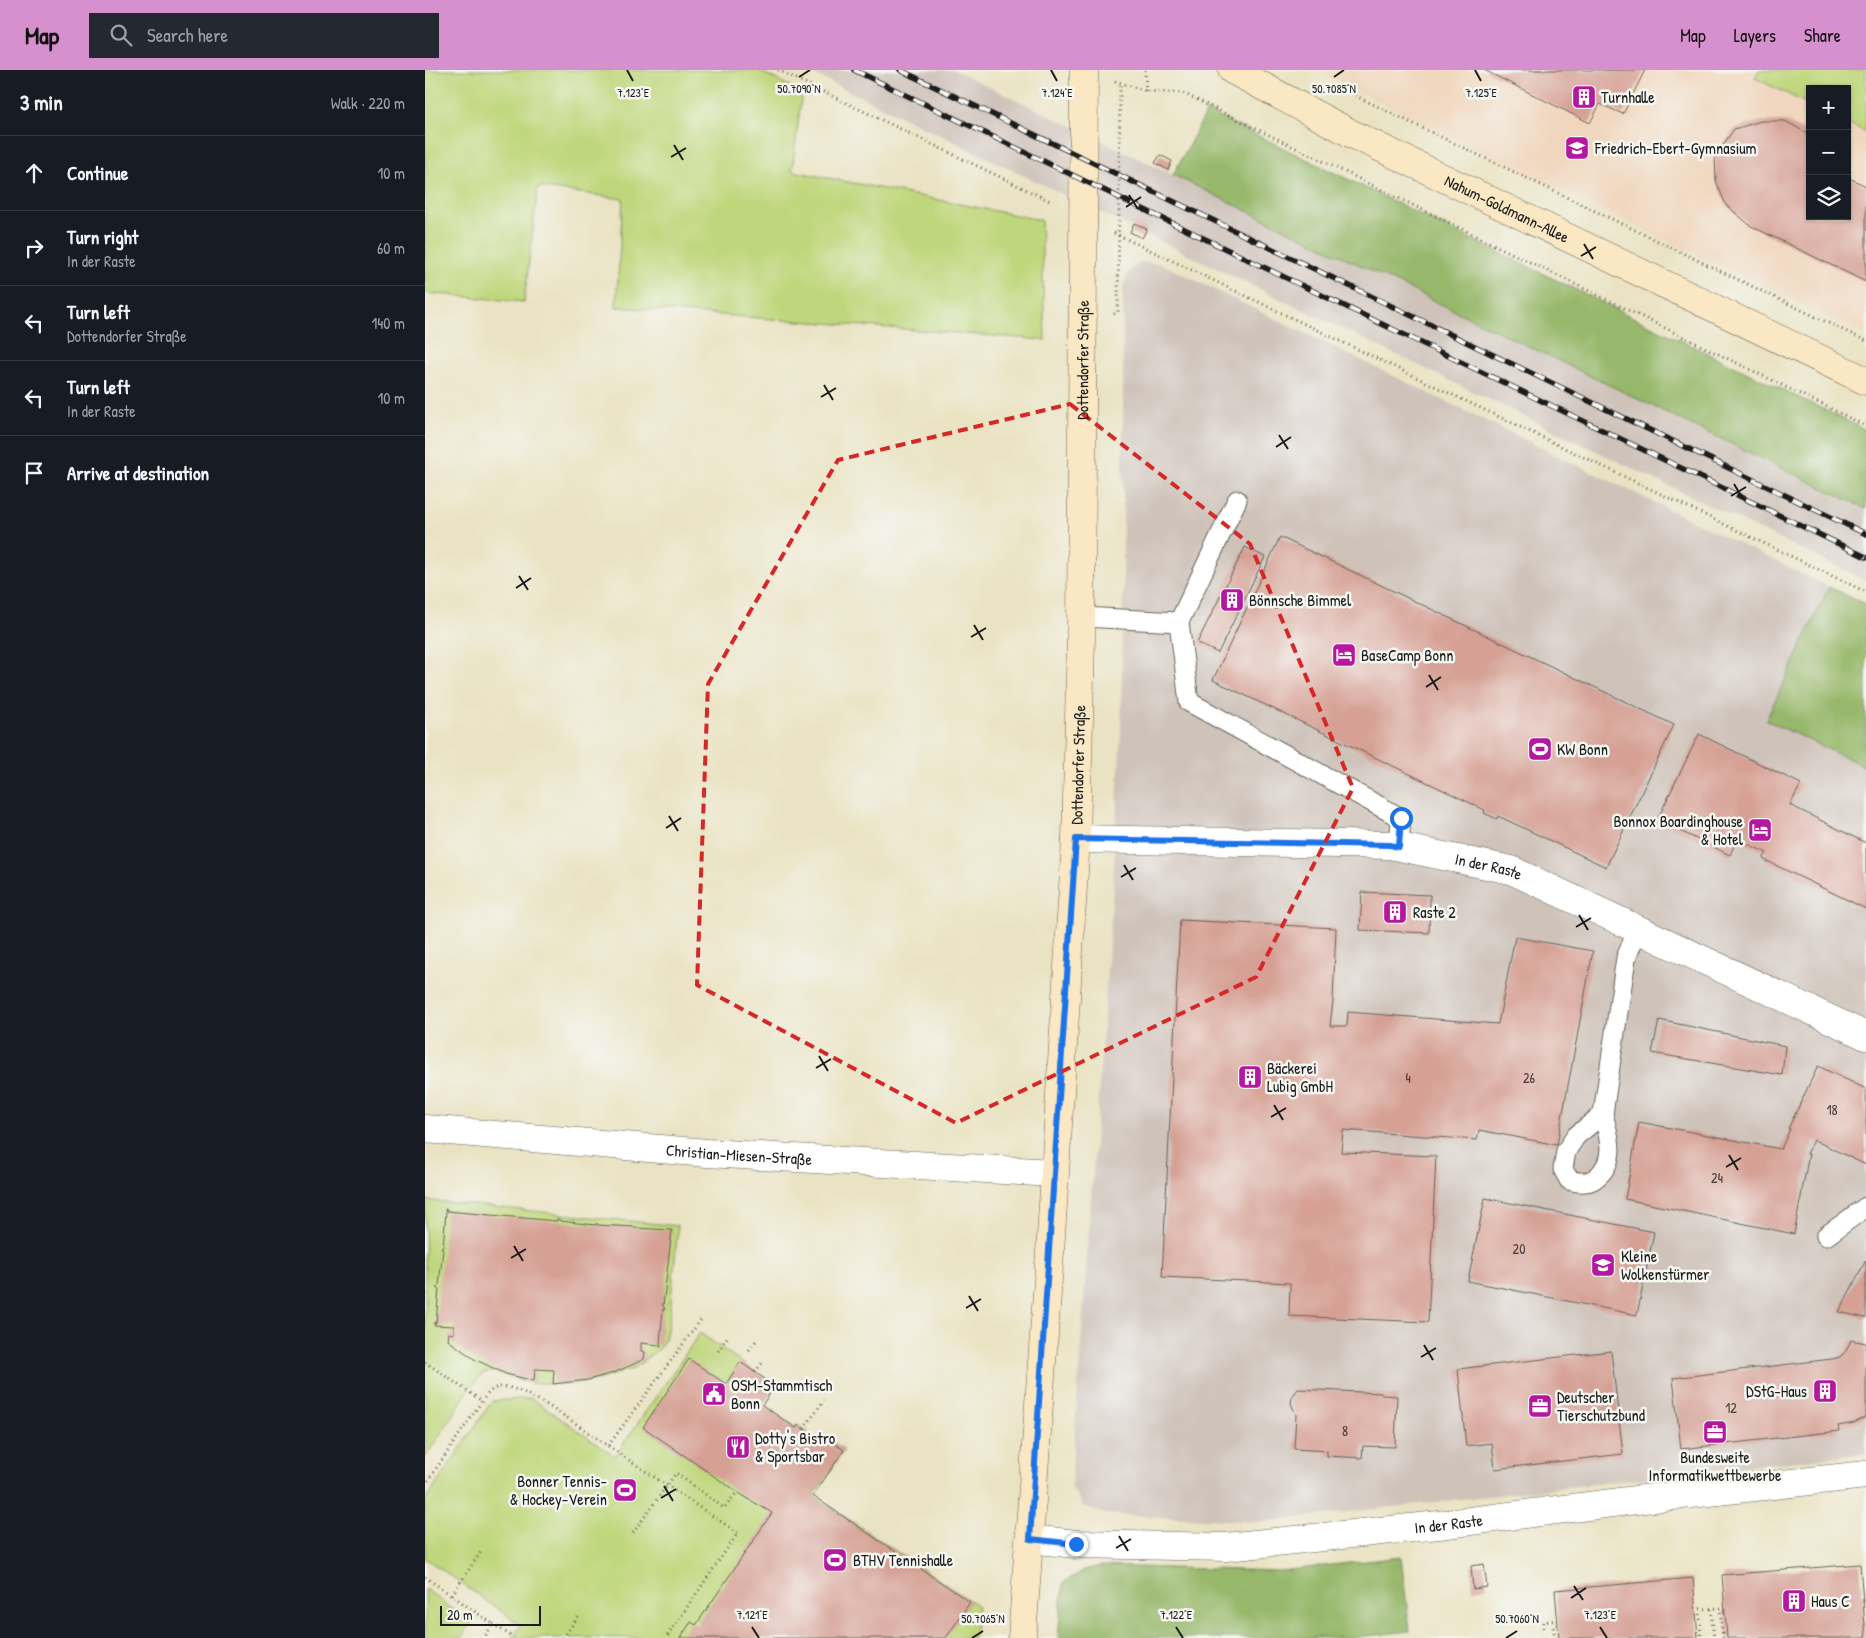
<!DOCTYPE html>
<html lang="en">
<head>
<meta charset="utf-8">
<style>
  :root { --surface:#171b24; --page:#242831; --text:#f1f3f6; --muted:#9ea1a6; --line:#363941; --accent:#d690ce }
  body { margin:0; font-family:"Patrick Hand",sans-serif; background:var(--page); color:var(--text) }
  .controls { position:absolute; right:15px; top:15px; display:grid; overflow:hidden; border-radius:0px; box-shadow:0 1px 4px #0004 }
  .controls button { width:45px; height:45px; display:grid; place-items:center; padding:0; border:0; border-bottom:1px solid var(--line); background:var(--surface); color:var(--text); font:25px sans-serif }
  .scale { position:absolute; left:15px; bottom:12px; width:101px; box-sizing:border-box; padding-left:5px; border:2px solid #1c1c1c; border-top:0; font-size:14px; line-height:18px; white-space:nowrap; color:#1c1c1c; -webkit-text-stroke:4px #f6f6f2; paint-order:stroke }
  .stop { position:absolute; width:15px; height:15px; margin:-11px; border:4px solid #1a73e8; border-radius:50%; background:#fff }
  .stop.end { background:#1a73e8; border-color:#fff; box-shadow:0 1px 5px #0008 }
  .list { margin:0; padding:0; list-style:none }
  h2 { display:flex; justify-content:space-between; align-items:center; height:65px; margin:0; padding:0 20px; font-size:21px }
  h2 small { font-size:16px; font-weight:400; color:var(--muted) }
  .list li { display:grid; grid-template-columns:32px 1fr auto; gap:15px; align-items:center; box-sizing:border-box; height:75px; padding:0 20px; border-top:1px solid var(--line) }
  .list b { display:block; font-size:19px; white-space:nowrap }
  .list p { margin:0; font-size:16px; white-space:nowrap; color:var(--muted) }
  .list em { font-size:16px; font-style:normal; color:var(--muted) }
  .icon { flex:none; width:28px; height:28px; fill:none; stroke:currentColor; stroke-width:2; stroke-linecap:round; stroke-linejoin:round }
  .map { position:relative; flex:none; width:1441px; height:1568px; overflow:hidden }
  header { display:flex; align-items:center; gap:30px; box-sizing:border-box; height:70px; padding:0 25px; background:var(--accent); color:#111 }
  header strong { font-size:24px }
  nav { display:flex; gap:28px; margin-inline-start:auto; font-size:18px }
  .search { width:350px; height:45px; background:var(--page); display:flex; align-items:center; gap:12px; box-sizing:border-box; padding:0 18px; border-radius:0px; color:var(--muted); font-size:19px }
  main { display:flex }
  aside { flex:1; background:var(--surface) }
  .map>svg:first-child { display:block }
  .built { fill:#f0d6bc; fill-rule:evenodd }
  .industrial { fill:#cec2b9 }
  .green { fill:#bfd77b; stroke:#6e7a4c }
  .forest { fill:#97b86b; stroke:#5a6a44 }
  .building { fill:#d6a094 }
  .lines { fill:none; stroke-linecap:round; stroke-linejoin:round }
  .lane-casing { stroke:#646256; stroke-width:21 }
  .street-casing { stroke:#646256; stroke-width:29 }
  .secondary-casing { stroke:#646256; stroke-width:29 }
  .path { stroke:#646256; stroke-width:3; stroke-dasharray:1 4; stroke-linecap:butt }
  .lane { stroke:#fff; stroke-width:19 }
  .street { stroke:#fff; stroke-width:28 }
  .secondary { stroke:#fae7c3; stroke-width:28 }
  .rail-casing { stroke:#1c1c1c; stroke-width:5.5 }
  .rail { stroke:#f6f6f2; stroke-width:4; stroke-dasharray:11; stroke-linecap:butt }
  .route { stroke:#1a73e8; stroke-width:6 }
  .marked { fill:none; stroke:#d62828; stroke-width:4; stroke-dasharray:10 6; stroke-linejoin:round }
  .ticks { fill:none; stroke:#1c1c1c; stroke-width:2 }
  .labels { text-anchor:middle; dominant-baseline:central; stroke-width:5; stroke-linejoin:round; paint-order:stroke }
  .number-label { font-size:14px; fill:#4a3d3a }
  .poi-label { font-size:16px; fill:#1c1c1c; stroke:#f6f6f2; text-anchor:start }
  .street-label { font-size:16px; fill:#1c1c1c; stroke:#f6f6f2 }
  .ticks-label { font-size:12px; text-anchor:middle; fill:#1c1c1c; stroke:#f6f6f2; stroke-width:5; stroke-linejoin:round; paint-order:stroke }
</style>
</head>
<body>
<header>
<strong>Map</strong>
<div class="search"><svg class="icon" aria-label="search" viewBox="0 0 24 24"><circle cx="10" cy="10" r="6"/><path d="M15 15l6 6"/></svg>Search here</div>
<nav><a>Map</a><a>Layers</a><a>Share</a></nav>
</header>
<main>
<aside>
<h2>3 min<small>Walk · 220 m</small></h2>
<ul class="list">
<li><svg class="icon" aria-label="ahead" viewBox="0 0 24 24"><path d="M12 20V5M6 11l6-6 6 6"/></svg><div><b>Continue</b></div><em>10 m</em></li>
<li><svg class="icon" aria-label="right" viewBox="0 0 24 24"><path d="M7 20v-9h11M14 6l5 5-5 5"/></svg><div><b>Turn right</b><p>In der Raste</p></div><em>60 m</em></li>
<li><svg class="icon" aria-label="left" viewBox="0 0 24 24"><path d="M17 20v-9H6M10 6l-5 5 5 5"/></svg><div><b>Turn left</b><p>Dottendorfer Straße</p></div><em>140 m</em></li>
<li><svg class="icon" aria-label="left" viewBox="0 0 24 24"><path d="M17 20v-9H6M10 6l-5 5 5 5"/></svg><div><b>Turn left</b><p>In der Raste</p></div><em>10 m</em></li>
<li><svg class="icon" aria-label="arrive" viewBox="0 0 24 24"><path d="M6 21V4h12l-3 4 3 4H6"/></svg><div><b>Arrive at destination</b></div></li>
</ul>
</aside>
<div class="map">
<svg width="1441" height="1568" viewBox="0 0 1441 1568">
  <rect width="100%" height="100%" fill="#f6f6f2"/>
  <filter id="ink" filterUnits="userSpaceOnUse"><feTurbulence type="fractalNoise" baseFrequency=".02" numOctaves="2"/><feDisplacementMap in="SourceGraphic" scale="10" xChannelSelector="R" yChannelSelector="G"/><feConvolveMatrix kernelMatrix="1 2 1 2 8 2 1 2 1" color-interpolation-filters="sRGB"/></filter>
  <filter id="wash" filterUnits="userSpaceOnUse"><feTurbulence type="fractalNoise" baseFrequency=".0096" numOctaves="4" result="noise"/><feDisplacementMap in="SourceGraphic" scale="20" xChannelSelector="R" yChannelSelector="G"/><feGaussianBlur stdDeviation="1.12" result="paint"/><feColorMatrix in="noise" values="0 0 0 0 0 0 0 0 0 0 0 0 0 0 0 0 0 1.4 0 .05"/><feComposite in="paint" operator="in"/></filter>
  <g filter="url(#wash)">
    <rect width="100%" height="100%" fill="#eae3c3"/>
    <path class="built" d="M 889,0 L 1441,0 L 1441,264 L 1213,157 ZM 1385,19 L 1422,19 L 1422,146 L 1385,146 Z"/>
    <g class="industrial">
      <polygon points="380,0 529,0 613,40 1441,440 1441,511"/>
      <polygon points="717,192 737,194 1404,517 1341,650 1441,697 1441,1383 836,1452 680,1444 658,1436 646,1416 688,817 696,658 698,519 698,217 704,201"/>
    </g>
    <g class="green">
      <polygon points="0,0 332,0 377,22 367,101 616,150 620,270 191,237 198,129 113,117 99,232 0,223"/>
      <polygon points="1334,0 1441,0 1441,62 1422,53 1422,19 1385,19 1385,35 1330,8"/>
      <polygon points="0,1130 253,1156 244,1252 240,1269 233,1280 208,1299 175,1309 146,1314 106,1313 68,1302 58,1303 43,1321 0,1388"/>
      <polygon points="275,1263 350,1316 337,1335 371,1358 373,1355 383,1362 381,1365 394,1374 399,1366 419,1380 389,1426 553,1536 549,1568 87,1568 96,1555 0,1488 0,1431 67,1331 106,1328 190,1386"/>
      <polygon points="0,1519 46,1553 36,1568 0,1568"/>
    </g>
    <g class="forest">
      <polygon points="782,41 1441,360 1441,439 748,105"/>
      <polygon points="1404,517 1441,534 1441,697 1341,650"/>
      <polygon points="976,1487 985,1561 925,1568 633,1568 638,1513 659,1500 676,1496 855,1501"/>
    </g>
    <g id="blocks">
      <g class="building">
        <polygon points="1059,0 1220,0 1198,44 1175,34 1165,53"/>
        <polygon points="1336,51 1360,51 1382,63 1385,67 1385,146 1422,146 1422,107 1441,116 1441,212 1326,156 1301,135 1291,111 1290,87 1309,59"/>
        <polygon points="735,85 747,91 743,100 730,93"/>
        <polygon points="709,153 722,159 717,168 705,162"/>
        <polygon points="855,467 1249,655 1181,797 1073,746 1072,749 1059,743 1060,740 788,610"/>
        <polygon points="820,477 840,487 793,583 772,573"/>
        <polygon points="1274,664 1376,714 1365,735 1441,773 1441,839 1338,789 1342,783 1312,769 1305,785 1232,750"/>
        <polygon points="937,822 1005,825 1004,863 935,860"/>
        <polygon points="755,850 911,858 908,931 905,956 922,956 923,942 1073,954 1090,867 1168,881 1132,1075 1054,1060 1052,1070 918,1060 916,1082 1011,1086 1003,1252 864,1246 865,1213 737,1207"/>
        <polygon points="1234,950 1360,976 1357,1005 1227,983"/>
        <polygon points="1393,996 1441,1019 1441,1095 1389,1070 1382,1084 1384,1084 1369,1164 1200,1129 1214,1052 1356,1079 1365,1059 1363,1059"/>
        <polygon points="1060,1128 1229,1162 1212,1245 1043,1211"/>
        <polygon points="20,1139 22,1139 22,1141 132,1151 132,1149 135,1150 135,1151 170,1155 172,1153 172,1155 210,1157 210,1158 247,1160 238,1236 240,1239 238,1239 235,1273 236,1277 234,1276 234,1275 216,1273 216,1281 220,1282 219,1289 209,1294 188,1303 163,1310 128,1314 129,1300 110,1299 109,1311 81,1304 49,1289 23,1270 24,1263 29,1264 29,1256 9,1255 9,1252 11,1253 14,1218 12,1218 14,1215 18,1180 16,1177 18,1177 21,1142"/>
        <polygon points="1441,1190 1441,1248 1414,1242"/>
        <polygon points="1426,1270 1441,1273 1441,1347 1429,1353 1413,1356 1414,1361 1256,1379 1248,1308 1407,1289 1415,1287 1421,1281"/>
        <polygon points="1186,1281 1198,1384 1070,1399 1067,1373 1041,1376 1033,1299"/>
        <polygon points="264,1289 301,1314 315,1292 350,1316 337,1335 371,1358 373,1355 379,1359 383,1362 381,1365 394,1374 399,1366 419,1380 388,1426 545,1532 521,1568 255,1568 266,1552 271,1555 347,1443 312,1422 218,1357"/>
        <polygon points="873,1319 956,1323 957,1325 972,1326 970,1377 938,1376 937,1388 902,1386 902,1381 869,1379 871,1345 866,1333 867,1327"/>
        <polygon points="1059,1494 1062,1517 1048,1519 1046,1496"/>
        <polygon points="1435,1494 1441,1568 1302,1568 1297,1505"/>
        <polygon points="1268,1508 1273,1568 1134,1568 1130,1520"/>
      </g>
    </g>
  </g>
  <g filter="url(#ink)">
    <use href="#blocks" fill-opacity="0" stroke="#646256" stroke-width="1"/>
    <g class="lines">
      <defs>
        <g id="lane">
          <polyline points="657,547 754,552 812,430"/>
          <polyline points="754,552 764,632 976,748 974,777"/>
          <path d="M 1178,1044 L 1151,1066 L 1141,1081 L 1138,1099 L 1144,1110 C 1155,1113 1165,1114 1173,1106 C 1192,1089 1184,1066 1178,1044 L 1201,888 L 1213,859"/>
          <polyline points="1401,1166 1441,1137"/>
        </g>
        <g id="street">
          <path id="s1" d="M 651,769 L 965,775 L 1086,800 L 1441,966"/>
          <path id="s2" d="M 0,1059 L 282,1083 L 629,1103"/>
          <path id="s3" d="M 605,1469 L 651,1474 L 801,1477 L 1014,1455 L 1219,1429 L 1441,1405"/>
        </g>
        <g id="secondary">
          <path id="s4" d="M 807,0 L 929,65 L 1441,311"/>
          <path id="s5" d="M 597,1568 L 625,1182 L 651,769 L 656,568 L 659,0"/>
        </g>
      </defs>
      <use href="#lane" class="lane-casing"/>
      <use href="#street" class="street-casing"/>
      <use href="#secondary" class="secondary-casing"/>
      <g class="path">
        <polyline points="353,0 627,132"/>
        <polyline points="720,0 721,21"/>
        <polyline points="690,11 721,21 758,23 1441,356"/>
        <polyline points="912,17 1441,271"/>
        <polyline points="689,163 1441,522"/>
        <polyline points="689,244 693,242 695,13"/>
        <polyline points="324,1280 333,1268"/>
        <polyline points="293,1281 304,1265"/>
        <polyline points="0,1292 57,1331"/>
        <polyline points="330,1302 339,1291"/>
        <polyline points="379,1359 399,1330"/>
        <polyline points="183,1376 313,1463 241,1568"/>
        <path d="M 0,1415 L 57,1331 C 62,1324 67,1318 75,1317 C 98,1313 162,1362 183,1376 L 278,1247"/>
        <polyline points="208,1463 251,1403 299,1438 312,1422"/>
        <polyline points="0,1507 68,1554 59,1568"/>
        <polyline points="27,1525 57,1480"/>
        <polyline points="1438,1532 1441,1531"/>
        <polyline points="1270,1539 1300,1538"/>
        <polyline points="1286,1539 1289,1568"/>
        <polyline points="1271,1544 1275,1543 1276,1568"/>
        <polyline points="68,1554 89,1568"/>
        <polyline points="138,1568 153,1547"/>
        <polyline points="1119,1568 1118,1552 1133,1550"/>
        <polyline points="1130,1568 1128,1556 1133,1555"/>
        <polyline points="1298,1568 1295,1541 1300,1541"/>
      </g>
      <use href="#lane" class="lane"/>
      <use href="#street" class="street"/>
      <use href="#secondary" class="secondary"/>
      <defs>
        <g id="rail">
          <polyline points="429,0 1441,487"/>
          <polyline points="475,0 1441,464"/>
        </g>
      </defs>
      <use href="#rail" class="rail-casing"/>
      <use href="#rail" class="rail"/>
    </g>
  </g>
  <g class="lines" filter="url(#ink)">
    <polyline class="route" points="651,1474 605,1469 651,769 965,775 974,777 976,748"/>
  </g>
  <path class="marked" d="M 645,334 L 825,474 L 928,718 L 831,907 L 531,1053 L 272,915 L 283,614 L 413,390 Z"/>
  <path class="ticks" d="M 202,0 L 208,11M 626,0 L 632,11M 1050,0 L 1056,11M 374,7 L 385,0M 909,7 L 919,0M 249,75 L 258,90M 246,87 L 261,78M 704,125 L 713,139M 701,137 L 716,127M 1159,174 L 1168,189M 1156,186 L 1171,177M 399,315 L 408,330M 396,327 L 411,318M 854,365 L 863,379M 851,377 L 866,367M 1309,414 L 1318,429M 1306,426 L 1321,417M 94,506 L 103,520M 91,518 L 106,508M 549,555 L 558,570M 546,567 L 561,558M 1004,605 L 1013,620M 1001,617 L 1016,607M 244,746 L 253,761M 241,758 L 256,748M 699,795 L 708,810M 696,807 L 711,798M 1154,845 L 1163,860M 1151,857 L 1166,848M 394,986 L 403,1001M 391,998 L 406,989M 849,1035 L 858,1050M 846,1047 L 861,1038M 1304,1085 L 1313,1100M 1301,1097 L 1316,1088M 89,1176 L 98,1191M 86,1188 L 101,1179M 544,1226 L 553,1241M 541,1238 L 556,1229M 999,1275 L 1008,1290M 996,1287 L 1011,1278M 239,1416 L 248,1431M 236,1428 L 251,1419M 694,1466 L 703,1481M 691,1478 L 706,1469M 1149,1516 L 1158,1530M 1146,1528 L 1161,1518M 327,1557 L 334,1568M 751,1557 L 758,1568M 1175,1557 L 1182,1568M 547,1568 L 558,1561M 1081,1568 L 1092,1561"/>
  <defs>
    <symbol id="building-square" viewBox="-11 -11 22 22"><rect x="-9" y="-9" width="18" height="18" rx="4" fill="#b5179e" stroke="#f6f6f2"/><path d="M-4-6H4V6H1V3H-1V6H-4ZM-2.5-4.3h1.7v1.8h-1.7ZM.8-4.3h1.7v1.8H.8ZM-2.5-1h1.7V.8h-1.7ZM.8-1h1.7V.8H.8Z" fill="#fff"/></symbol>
    <symbol id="school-square" viewBox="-11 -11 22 22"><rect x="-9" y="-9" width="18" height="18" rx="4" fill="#b5179e" stroke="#f6f6f2"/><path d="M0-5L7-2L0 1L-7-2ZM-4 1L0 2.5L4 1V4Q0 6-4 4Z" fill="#fff"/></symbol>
    <symbol id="hotel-square" viewBox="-11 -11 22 22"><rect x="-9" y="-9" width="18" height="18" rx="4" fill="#b5179e" stroke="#f6f6f2"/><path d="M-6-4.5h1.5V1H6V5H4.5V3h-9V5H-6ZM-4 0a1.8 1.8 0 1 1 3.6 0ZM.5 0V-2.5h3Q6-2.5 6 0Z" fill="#fff"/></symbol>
    <symbol id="stadium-square" viewBox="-11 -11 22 22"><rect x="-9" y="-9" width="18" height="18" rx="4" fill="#b5179e" stroke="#f6f6f2"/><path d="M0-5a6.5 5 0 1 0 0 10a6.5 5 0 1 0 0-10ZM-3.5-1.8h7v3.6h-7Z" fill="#fff"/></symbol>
    <symbol id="civic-square" viewBox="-11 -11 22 22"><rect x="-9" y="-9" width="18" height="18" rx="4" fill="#b5179e" stroke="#f6f6f2"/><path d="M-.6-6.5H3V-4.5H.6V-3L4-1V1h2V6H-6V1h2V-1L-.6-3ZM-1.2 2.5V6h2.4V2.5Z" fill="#fff"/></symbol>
    <symbol id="office-square" viewBox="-11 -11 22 22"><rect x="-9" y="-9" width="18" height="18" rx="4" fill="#b5179e" stroke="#f6f6f2"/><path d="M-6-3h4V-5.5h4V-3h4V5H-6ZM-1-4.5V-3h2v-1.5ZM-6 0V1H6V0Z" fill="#fff"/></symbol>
    <symbol id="restaurant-square" viewBox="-11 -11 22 22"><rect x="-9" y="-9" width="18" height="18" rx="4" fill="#b5179e" stroke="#f6f6f2"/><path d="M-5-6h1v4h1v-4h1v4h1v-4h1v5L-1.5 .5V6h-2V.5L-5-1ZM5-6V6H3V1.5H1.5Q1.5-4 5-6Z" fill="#fff"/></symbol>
  </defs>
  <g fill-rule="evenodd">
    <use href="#building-square" x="1145" y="13" width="28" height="28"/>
    <use href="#school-square" x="1138" y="64" width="28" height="28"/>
    <use href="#building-square" x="793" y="516" width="28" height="28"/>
    <use href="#hotel-square" x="905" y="571" width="28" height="28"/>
    <use href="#stadium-square" x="1101" y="665" width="28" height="28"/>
    <use href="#hotel-square" x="1321" y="746" width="28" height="28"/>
    <use href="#building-square" x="956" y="828" width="28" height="28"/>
    <use href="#building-square" x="811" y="993" width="28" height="28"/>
    <use href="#school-square" x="1164" y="1181" width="28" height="28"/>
    <use href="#building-square" x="1386" y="1307" width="28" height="28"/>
    <use href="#civic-square" x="275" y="1310" width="28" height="28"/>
    <use href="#office-square" x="1101" y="1322" width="28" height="28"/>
    <use href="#office-square" x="1276" y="1348" width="28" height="28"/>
    <use href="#restaurant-square" x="299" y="1363" width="28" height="28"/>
    <use href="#stadium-square" x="186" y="1406" width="28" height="28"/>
    <use href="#stadium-square" x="396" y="1476" width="28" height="28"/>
    <use href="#building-square" x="1355" y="1517" width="28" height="28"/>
  </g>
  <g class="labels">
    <g class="number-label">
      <text x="983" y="1007">4</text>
      <text x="1104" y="1007">26</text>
      <text x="1407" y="1039">18</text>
      <text x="1292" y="1107">24</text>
      <text x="1094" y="1178">20</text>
      <text x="1306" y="1337">12</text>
      <text x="920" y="1360">8</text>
    </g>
    <g class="poi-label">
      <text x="1176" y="27">Turnhalle</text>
      <text x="1170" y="78">Friedrich-Ebert-Gymnasium</text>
      <text x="824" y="530">Bönnsche Bimmel</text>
      <text x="936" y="585">BaseCamp Bonn</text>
      <text x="1132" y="679">KW Bonn</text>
      <text x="1318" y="751" text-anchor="end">Bonnox Boardinghouse<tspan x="1318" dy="18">&amp; Hotel</tspan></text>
      <text x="988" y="842">Raste 2</text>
      <text x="842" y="998">Bäckerei<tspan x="842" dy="18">Lubig GmbH</tspan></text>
      <text x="1196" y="1186">Kleine<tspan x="1196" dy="18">Wolkenstürmer</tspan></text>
      <text x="306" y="1315">OSM-Stammtisch<tspan x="306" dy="18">Bonn</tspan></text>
      <text x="1382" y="1321" text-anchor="end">DStG-Haus</text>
      <text x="1132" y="1327">Deutscher<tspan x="1132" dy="18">Tierschutzbund</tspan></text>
      <text x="330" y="1368">Dotty's Bistro<tspan x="330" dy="18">&amp; Sportsbar</tspan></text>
      <text x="1290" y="1387" text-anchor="middle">Bundesweite<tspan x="1290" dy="18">Informatikwettbewerbe</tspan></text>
      <text x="182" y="1411" text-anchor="end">Bonner Tennis-<tspan x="182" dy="18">&amp; Hockey-Verein</tspan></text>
      <text x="428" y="1490">BTHV Tennishalle</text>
      <text x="1386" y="1531">Haus C</text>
    </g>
    <g class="street-label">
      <text stroke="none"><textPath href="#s4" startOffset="308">Nahum-Goldmann-Allee</textPath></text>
      <text stroke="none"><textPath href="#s5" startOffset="1280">Dottendorfer Straße</textPath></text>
      <text stroke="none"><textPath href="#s5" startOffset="875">Dottendorfer Straße</textPath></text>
      <text stroke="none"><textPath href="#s1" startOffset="415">In der Raste</textPath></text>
      <text stroke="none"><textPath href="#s2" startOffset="315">Christian-Miesen-Straße</textPath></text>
      <text stroke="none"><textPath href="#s3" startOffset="420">In der Raste</textPath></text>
    </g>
  </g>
  <g class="ticks-label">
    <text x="374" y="23">50.7090°N</text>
    <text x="909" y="23">50.7085°N</text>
    <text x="208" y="27">7.123°E</text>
    <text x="1056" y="27">7.125°E</text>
    <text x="632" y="27">7.124°E</text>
    <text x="327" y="1549">7.121°E</text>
    <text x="751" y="1549">7.122°E</text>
    <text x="1175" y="1549">7.123°E</text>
    <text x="558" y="1553">50.7065°N</text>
    <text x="1092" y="1553">50.7060°N</text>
  </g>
</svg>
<div class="controls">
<button>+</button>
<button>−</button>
<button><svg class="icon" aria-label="layers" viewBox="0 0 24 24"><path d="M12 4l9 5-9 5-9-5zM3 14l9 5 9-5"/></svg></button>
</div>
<div class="scale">20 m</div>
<div class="stop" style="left:976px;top:748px"></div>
<div class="stop end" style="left:651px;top:1474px"></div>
</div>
</main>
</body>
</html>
